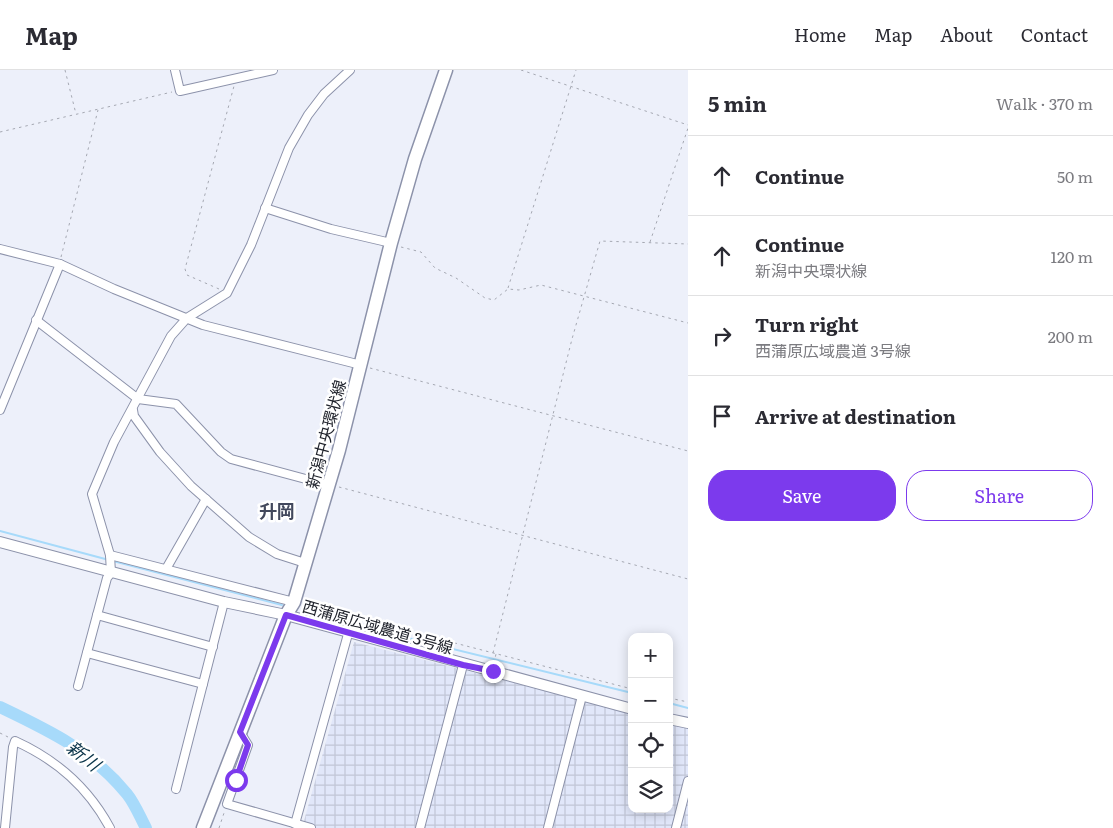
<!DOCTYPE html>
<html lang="en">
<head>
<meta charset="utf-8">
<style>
  :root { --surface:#fff; --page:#f2f2f3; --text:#2b2b33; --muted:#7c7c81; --line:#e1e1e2; --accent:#7c3aed }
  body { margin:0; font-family:Literata,"Noto Sans JP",serif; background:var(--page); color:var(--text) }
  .controls { position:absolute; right:15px; bottom:15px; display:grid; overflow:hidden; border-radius:10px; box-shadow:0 2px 12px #0003 }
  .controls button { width:45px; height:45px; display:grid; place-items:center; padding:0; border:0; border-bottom:1px solid var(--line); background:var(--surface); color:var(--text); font:25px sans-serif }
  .stop { position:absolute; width:15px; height:15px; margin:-11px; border:4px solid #7c3aed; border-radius:50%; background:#fff }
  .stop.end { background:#7c3aed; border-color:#fff; box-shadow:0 1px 5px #0008 }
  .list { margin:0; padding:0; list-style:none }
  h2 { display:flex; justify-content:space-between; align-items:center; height:65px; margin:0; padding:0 20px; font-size:21px }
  h2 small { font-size:16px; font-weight:400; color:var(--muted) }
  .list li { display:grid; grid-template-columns:32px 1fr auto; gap:15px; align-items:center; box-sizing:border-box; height:80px; padding:0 20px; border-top:1px solid var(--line) }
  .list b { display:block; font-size:19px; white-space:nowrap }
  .list p { margin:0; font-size:16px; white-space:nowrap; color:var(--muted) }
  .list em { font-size:16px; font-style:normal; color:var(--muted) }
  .actions { display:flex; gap:10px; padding:15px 20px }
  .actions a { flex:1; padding:11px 0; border:1px solid var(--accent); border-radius:20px; text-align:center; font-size:18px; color:var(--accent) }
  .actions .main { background:var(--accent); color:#fff }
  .icon { flex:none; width:28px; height:28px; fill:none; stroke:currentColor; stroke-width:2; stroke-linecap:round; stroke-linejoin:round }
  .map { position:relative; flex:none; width:688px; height:758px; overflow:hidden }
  header { display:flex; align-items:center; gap:30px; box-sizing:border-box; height:70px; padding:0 25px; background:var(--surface); border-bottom:1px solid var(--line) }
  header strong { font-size:24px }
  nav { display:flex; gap:28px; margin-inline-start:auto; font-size:18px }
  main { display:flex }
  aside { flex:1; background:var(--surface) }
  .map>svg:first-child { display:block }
  .industrial { fill:url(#industrial-grid) }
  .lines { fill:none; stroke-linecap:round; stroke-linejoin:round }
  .stream { stroke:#a7dafa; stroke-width:2 }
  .river { stroke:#a7dafa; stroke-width:12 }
  .minor-casing { stroke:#8c92aa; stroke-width:10 }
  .tertiary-casing { stroke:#8c92aa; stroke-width:12 }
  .primary-casing { stroke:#8c92aa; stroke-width:15 }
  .path { stroke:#a5a8b2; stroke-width:1; stroke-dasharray:2.5 4; stroke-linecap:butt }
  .minor { stroke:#fff; stroke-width:8 }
  .tertiary { stroke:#fff; stroke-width:10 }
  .primary { stroke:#fff; stroke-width:12 }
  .route { stroke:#7c3aed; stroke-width:6 }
  .labels { text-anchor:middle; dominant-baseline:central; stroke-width:5; stroke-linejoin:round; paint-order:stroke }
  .street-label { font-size:16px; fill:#21242d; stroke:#fff }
  .neighbourhood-label { font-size:18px; font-weight:bold; fill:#42485c; stroke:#fff }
  .water-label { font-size:18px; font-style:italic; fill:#083247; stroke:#fff }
</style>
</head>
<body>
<header>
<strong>Map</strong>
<nav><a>Home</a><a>Map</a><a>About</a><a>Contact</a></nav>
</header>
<main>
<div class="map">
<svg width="688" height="758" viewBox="0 0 688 758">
  <defs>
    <pattern id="industrial-grid" width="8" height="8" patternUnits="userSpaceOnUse" patternTransform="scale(1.25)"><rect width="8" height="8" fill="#e1e7fa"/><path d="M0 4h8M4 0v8" fill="none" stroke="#c1c6d7"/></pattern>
  </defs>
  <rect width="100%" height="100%" fill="#edf0fa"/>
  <polygon class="industrial" points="354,572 632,643 632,739 669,739 669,652 688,657 688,758 302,758"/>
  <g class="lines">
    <g class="stream">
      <polyline points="0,461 109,490"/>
      <polyline points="113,491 282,535"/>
      <polyline points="302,542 632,623"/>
      <polyline points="669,633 688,638"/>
    </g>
    <path class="river" d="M 0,637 C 50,661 91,680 127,724 C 135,734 140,747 146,758"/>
    <defs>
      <g id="minor">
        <polyline points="175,0 180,21 273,0"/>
        <polyline points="265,138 331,159 391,173"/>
        <polyline points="0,179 60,194 114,219 203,255 361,295"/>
        <polyline points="36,250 138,329 176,334 221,382 231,389 328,415"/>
        <polyline points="0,340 60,194"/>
        <polyline points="133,340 134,346 160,382 191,416 249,467 277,484 305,493"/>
        <polyline points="110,485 294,532"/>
        <polyline points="166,499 206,429"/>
        <polyline points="97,545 213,577"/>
        <polyline points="87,583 203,614"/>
        <polyline points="78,616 107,508 111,503 110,485 92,424 114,372 171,266 187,248 227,223 251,175 289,78 308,45 324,24 350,0"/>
        <polyline points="240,662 248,675 227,734 311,758"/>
        <polyline points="176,719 224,532"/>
        <polyline points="295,754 348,564"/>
        <path d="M 5,758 L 13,677 L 15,671 C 57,690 88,717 110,758"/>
        <polyline points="420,758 463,595"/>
        <polyline points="548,758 582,626"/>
        <polyline points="676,758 688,711"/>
      </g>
      <g id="tertiary">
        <polyline points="0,472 224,532 286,545 632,639"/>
        <polyline points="669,649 688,653"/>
      </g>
      <polyline id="primary" points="203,758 286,545 294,532 339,380 391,173 415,89 446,0"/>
    </defs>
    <use href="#minor" class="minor-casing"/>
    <use href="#tertiary" class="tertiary-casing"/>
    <use href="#primary" class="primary-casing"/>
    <g class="path">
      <polyline points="65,0 76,44"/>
      <polyline points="521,0 688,55"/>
      <polyline points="0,62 172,22"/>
      <polyline points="650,172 688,58"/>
      <polyline points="401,177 421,182 435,198 456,208 485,228 494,230 508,219 519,220 541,215 688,253"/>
      <polyline points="61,187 98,40"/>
      <polyline points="508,218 576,0"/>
      <polyline points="219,219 187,205 185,199 234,16"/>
      <polyline points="370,298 688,381"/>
      <polyline points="339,417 688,509"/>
      <polyline points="303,536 347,545 632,619"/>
      <polyline points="493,583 572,269 600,171 688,174"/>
      <polyline points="494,593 496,584"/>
      <polyline points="669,628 688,632"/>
      <polyline points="0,663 8,667"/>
      <polyline points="219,758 225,740"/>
    </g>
    <use href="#minor" class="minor"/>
    <use href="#tertiary" class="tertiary"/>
    <use href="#primary" class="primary"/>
  </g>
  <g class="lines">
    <polyline class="route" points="236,710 248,675 240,662 286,545 463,595 493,601"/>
  </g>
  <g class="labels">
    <g class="street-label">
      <text transform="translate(325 364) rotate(-75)">新潟中央環状線</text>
      <text transform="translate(378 556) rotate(16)">西蒲原広域農道 3号線</text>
    </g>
    <g class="neighbourhood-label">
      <text x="277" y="440">升岡</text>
    </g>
    <g class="water-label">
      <text transform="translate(84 685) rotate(38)">新川</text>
    </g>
  </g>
</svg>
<div class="controls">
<button>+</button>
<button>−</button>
<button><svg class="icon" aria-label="locate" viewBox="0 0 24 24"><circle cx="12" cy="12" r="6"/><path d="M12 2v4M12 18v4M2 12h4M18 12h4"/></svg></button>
<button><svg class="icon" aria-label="layers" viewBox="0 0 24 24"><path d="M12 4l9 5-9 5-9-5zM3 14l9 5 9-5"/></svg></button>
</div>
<div class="stop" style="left:236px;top:710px"></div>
<div class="stop end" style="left:493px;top:601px"></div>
</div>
<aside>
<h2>5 min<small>Walk · 370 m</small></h2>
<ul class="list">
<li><svg class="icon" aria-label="ahead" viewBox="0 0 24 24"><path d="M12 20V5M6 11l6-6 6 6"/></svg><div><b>Continue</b></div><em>50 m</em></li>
<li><svg class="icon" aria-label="ahead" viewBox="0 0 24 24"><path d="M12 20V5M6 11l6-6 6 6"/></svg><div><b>Continue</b><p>新潟中央環状線</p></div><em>120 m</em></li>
<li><svg class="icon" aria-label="right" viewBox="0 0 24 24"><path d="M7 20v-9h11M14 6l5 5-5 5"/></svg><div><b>Turn right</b><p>西蒲原広域農道 3号線</p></div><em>200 m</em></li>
<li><svg class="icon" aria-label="arrive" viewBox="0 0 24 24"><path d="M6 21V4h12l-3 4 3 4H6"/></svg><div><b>Arrive at destination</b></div></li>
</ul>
<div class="actions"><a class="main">Save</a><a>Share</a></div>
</aside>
</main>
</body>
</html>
